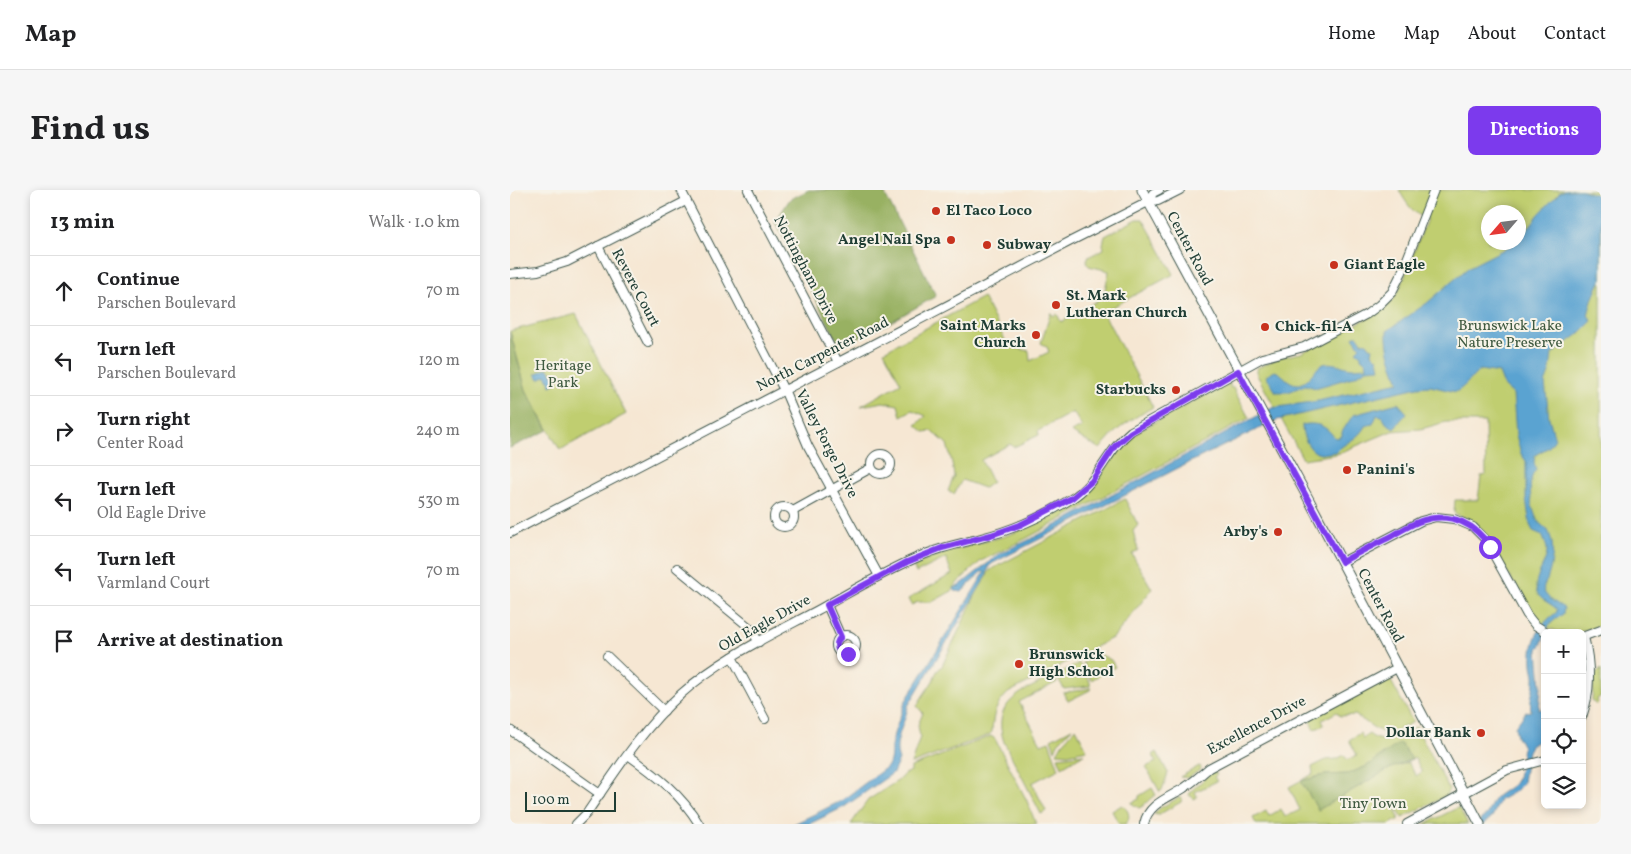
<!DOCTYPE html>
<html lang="en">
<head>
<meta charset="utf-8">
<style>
  :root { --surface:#fff; --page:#f6f6f6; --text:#202124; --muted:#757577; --line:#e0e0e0; --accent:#7c3aed }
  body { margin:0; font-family:Vollkorn,serif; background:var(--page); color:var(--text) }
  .controls { position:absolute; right:15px; bottom:15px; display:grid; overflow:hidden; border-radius:8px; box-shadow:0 2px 8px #0003 }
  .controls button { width:45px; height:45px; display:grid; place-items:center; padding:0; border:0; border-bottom:1px solid var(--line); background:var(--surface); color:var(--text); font:25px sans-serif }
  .compass { position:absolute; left:971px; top:15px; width:45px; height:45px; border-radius:50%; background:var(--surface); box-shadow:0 2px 8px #0003; rotate:242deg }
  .scale { position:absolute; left:15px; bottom:12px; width:91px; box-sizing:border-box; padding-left:5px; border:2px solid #1f3d34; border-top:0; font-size:14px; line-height:18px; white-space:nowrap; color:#1f3d34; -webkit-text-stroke:4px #f7f3e8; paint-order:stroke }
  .stop { position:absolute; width:15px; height:15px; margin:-11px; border:4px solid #7c3aed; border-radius:50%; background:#fff }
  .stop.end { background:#7c3aed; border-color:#fff; box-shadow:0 1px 5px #0008 }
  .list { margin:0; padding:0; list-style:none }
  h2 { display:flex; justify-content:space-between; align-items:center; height:65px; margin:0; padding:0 20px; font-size:21px }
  h2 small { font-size:16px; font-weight:400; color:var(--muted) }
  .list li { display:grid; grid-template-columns:32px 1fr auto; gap:15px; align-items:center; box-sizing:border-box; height:70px; padding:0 20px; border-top:1px solid var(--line) }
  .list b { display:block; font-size:19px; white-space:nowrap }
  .list p { margin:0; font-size:16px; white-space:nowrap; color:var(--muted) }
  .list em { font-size:16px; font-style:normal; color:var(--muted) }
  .icon { flex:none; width:28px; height:28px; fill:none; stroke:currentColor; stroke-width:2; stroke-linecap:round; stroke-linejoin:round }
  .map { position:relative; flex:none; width:1091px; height:634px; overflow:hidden; border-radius:8px }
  header { display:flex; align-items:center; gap:30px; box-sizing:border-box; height:70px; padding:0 25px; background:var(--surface); border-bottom:1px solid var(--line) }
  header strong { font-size:24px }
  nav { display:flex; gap:28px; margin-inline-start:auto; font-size:18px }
  .intro { display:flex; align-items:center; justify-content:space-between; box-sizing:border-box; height:120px; padding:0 30px }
  h1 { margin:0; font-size:35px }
  .button { padding:12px 22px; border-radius:8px; background:var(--accent); color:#fff; font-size:18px; font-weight:700 }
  main { display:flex; gap:30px; padding:0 30px }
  aside { flex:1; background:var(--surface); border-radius:8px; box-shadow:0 2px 8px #0003 }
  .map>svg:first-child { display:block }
  .green { fill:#c0ce70; stroke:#708652; fill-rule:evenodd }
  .forest { fill:#98b162; stroke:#5c774b }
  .water { fill:#5aa3d1; stroke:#3c7082 }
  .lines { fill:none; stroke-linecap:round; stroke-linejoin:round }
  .minor-casing { stroke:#3f564c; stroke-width:10 }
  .major-casing { stroke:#3f564c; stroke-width:11 }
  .minor { stroke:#fff; stroke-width:8 }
  .major { stroke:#fff; stroke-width:9 }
  .route { stroke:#7c3aed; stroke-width:6 }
  .poi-dot { fill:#c8321e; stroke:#f7f3e8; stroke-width:2 }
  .labels { text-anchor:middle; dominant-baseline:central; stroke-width:4; stroke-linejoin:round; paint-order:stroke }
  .poi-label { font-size:15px; font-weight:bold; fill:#1f3d34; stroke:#f7f3e8; text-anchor:start }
  .street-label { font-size:15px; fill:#1f3d34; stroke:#f7f3e8 }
  .park-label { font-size:15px; fill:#3f5a40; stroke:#f7f3e8 }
</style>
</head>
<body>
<header>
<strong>Map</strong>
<nav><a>Home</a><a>Map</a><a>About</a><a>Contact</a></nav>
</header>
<div class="intro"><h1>Find us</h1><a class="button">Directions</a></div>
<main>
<aside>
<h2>13 min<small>Walk · 1.0 km</small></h2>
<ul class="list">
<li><svg class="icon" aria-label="ahead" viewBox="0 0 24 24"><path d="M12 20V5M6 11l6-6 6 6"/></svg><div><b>Continue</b><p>Parschen Boulevard</p></div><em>70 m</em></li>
<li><svg class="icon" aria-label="left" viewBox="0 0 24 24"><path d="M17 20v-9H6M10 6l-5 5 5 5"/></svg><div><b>Turn left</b><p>Parschen Boulevard</p></div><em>120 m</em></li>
<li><svg class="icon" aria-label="right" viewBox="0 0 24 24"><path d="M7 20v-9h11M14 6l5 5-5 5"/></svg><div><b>Turn right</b><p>Center Road</p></div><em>240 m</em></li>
<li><svg class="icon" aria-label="left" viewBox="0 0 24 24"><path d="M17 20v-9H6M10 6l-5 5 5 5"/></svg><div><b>Turn left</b><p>Old Eagle Drive</p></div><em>530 m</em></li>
<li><svg class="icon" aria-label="left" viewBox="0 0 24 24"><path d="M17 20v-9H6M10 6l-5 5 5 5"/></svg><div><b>Turn left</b><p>Varmland Court</p></div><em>70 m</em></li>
<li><svg class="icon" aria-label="arrive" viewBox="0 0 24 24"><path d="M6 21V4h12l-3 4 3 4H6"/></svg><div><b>Arrive at destination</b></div></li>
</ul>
</aside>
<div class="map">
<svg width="1091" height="634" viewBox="0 0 1091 634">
  <rect width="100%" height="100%" fill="#f7f3e8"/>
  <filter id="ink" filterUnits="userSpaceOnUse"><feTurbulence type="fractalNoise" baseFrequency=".02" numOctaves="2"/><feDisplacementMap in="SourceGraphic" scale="10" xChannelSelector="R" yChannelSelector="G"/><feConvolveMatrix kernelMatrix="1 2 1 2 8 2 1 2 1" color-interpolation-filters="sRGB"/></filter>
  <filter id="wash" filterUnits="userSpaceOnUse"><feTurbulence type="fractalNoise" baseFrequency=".0096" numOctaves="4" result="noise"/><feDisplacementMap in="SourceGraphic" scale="20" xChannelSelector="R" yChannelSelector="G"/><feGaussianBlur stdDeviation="1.12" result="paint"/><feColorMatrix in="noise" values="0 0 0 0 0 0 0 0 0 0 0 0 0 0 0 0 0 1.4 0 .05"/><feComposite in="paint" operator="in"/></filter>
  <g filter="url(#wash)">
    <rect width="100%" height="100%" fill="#f6e7d3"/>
    <g class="green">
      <path d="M 889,0 L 1091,0 L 1091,435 C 1067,446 1040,447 1022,425 L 976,345 L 961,331 L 944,323 L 945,310 L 968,310 L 971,286 L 976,285 L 975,232 L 936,232 L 911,239 L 882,241 L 827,264 L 793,269 L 747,185 L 747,178 L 771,167 L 791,163 L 873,120 L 883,110 L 890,98 L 917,29 C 903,24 896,13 889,0 ZM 978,22 L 1008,22 L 1008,52 L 978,52 Z"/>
      <path d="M 627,29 L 633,29 L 664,84 L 593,122 L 643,217 C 619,231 607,237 590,259 L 561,242 L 572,237 L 563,222 L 528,241 L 529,245 L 504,257 L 500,254 L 471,270 L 482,292 L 474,298 L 452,290 L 444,304 L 438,301 L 444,286 L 442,273 L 437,254 L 422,241 L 414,242 L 406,235 L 416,226 L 402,220 L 391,226 L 388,215 L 373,212 L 351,216 L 391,193 L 374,161 L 473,107 L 498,156 L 519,161 L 520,171 L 539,162 L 537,157 L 531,153 L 541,122 L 543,126 L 547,124 L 551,132 L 587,111 L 590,103 L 595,100 L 599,81 L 579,76 L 576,73 L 578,67 L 594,59 L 593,54 L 595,46 Z"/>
      <polygon points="66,124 116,224 50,260 16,200 0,141"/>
      <path d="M 717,193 L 720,193 L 720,197 L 723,198 L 739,228 L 517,348 L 471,371 L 448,392 L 442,401 L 422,412 L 408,412 L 401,415 L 398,409 L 442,384 L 436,368 L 406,383 L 403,375 C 432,361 464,355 495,346 C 520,338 548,324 570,309 C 586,297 593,282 602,266 C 607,257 615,250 623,244 Z"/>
      <path d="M 615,309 L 628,335 L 623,341 L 628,360 L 622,364 L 642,399 L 604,447 L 498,503 C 485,516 483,524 482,542 L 479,545 L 401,574 L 410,547 L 408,535 L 413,523 L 407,516 C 411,508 416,501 421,494 C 426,487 423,484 432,476 L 467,402 L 480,380 Z"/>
      <polygon points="591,465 601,470 605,477 581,490 573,473 585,466"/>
      <polygon points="569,473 580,492 580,496 554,499 546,485"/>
      <polygon points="1091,479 1091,506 1087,509 1088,513 1086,515 1082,510 1084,486"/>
      <path d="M 544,486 L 547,492 L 509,512 L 531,554 L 539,551 L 549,579 L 522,593 L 536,621 L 531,624 L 494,552 C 480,511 514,501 544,486 Z"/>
      <path d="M 878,489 L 881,491 L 903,532 C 871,550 872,542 845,525 L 830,526 L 827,522 L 812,530 L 814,535 L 808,538 L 803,539 L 800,530 L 804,526 L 871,491 Z"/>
      <polygon points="581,498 582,499 558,511 553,503"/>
      <path d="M 906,537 L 939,599 L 936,606 L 892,628 L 887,618 L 885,618 L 889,629 L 880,634 L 746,634 L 743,628 L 756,621 L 759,626 L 771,619 L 775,627 L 790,620 L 779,597 L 803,584 L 802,577 L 816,570 L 827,569 L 834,565 L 837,570 L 847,565 L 839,550 L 850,543 L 853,548 L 859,544 C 874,557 891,546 906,537 ZM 897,563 L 902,569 L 905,568 L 912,582 L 906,586 L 898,572 L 879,579 L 808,620 L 791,591 L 814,585 L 838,584 L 857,576 L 873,564 Z"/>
      <polygon points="562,538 548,553 545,560 541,549"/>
      <polygon points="566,538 577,560 558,564 547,563 552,554"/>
      <polygon points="481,546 485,549 517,611 526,634 341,634 358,610 389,590 394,584 401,581 401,577"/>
      <polygon points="647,562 658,583 652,600 650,602 636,577 646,572 643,565"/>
      <polygon points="574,564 552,577 548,567"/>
      <polygon points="689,576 691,577 690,580 678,588 670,587"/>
      <polygon points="704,580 707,585 704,587 707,591 685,602 687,606 685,609 679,605 681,601"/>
      <path d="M 642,598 L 646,605 C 639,608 635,616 629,618 L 621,613 L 629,609 L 629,606 Z"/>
      <polygon points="668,608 672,608 671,612 648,625 644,624 650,618"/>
      <path d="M 612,615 C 619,620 621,627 616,634 L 609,634 L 602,621 Z"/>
      <polygon points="947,618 949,618 958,634 915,634"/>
    </g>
    <g class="forest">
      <polygon points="299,0 373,0 426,106 379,133 330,156 265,32 280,9"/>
      <polygon points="0,142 16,200 38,240 0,258"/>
      <polygon points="890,553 902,569 879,579 808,620 791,591 814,585 838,584 857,576"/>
    </g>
    <g class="water">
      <path d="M 1056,0 L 1072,0 L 1091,6 L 1091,89 L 1082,110 L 1078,125 L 1082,131 L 1069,144 L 1042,164 L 1040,180 L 1035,193 L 1039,228 L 1045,249 L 1039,257 L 1025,265 L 1024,272 L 1026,280 C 1016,289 1021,320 1028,331 C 1031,336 1038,338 1040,345 C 1045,358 1042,374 1038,387 C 1037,392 1032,396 1034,401 C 1036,408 1048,414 1054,418 L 1053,424 C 1048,428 1041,432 1038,437 C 1033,445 1034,453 1028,459 L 1031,496 L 1029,520 L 1035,518 L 1035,546 L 1021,556 L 1018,561 L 1013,592 L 1007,600 L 990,610 L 982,627 L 974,634 L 966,634 L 977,624 L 983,611 L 987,606 L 1003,595 L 1008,587 L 1013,557 L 1007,546 L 1005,537 L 1016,522 L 1021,521 C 1019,509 1024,501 1024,490 C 1025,485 1022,479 1022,474 C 1020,453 1029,434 1046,423 L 1047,420 C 1042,413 1030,411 1027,402 C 1022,388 1037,374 1037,360 C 1037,356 1034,350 1032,345 L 1023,341 L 1020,335 L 1016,309 L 1016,271 L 1011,264 L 1006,245 L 1003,204 L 994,196 L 989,183 L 970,180 C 961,188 956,196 946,202 L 920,196 L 908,197 L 767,230 L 680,272 L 483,373 L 479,376 L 476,387 L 398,516 C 395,534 382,552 389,570 L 383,583 L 334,617 L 299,634 L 284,634 L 331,611 L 378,576 C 381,569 381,565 381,557 C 383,542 391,526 395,512 L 475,382 L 471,382 L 452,402 L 445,401 L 444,398 L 449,396 L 491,363 L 523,348 L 762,218 L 808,211 L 889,192 C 883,175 876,160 877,141 L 917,113 L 959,77 L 1008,52 L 1029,24 L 1050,2 Z"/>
      <path d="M 844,146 L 848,146 L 852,152 L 857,153 L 860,157 L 863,158 L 862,163 L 868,169 L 870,178 L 857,179 L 843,187 L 805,198 L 796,195 L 778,202 L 766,202 L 756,186 L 765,181 C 774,184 778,194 788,194 C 795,195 804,180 811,175 C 821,170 832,177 842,178 C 847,178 852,177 857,177 L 856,172 L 851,168 L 851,165 L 846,161 L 850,157 L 843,147 Z"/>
      <polygon points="38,178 48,192 41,196 36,185 29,189 26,184"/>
      <path d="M 888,213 L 897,223 L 884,238 L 876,233 L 872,226 L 867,225 L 863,234 L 855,236 C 849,249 835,252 826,262 C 822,262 815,264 810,264 C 799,262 791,244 792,235 C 805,232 816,235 824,247 L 828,248 L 832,246 L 832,242 L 843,225 Z"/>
    </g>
  </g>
  <g filter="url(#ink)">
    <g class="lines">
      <defs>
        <g id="minor">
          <polyline points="171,0 276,204 298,256 369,386"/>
          <polyline points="238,0 328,172"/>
          <polyline points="638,12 643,3 649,0"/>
          <polyline points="88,56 138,153"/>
          <polyline points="0,84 28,81 57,72 176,11"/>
          <circle cx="371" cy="274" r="10"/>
          <circle cx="274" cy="327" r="10"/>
          <polyline points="283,321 361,278"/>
          <polyline points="0,343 559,52 638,12 648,11 670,0"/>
          <polyline points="832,372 911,331 926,327 944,329 963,337 975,349 1017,425 1025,435 1038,443"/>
          <polyline points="167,378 239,437 249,452"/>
          <polyline points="317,415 331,447"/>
          <circle cx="336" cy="455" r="10"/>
          <polyline points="1072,447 1091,440"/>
          <polyline points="97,466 154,521"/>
          <polyline points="222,467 255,529"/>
          <path d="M 1072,527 C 1081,501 1081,474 1074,447"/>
          <polyline points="0,540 90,604"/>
          <path d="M 118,565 C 146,585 171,604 189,634"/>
          <path d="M 66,634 L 77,623 C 105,582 133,538 171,504 C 210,469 259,446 306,421 C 341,402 376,380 413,365 C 432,357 452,353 471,348 C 503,340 534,326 561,309 C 589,292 596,261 621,241 L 752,168 L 794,157 L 857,124 L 869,115 L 882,102 L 892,82 L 924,0"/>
          <path d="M 634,634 C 638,614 658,608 674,598 C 683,592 691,585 699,578 L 887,478"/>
          <polyline points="897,634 997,580 1035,570"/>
        </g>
        <polyline id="major" points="632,0 798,308 970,634"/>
      </defs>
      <use href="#minor" class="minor-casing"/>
      <use href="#major" class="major-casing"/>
      <use href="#minor" class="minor"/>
      <use href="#major" class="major"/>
    </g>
  </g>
  <g class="lines" filter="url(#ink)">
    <path class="route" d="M 338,464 L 332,463 C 326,459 325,452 331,447 L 317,415 L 397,372 L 432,358 L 481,345 L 510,335 L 562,308 L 582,291 L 605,256 L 621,242 L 728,181 L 832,372 C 847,363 864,355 880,347 C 891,341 902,333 914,330 C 941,322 966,334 980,357"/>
  </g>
  <g class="poi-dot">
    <circle cx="426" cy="21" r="5"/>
    <circle cx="441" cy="50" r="5"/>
    <circle cx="477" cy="55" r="5"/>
    <circle cx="824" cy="75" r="5"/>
    <circle cx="546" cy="115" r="5"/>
    <circle cx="755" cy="137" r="5"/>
    <circle cx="526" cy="145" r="5"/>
    <circle cx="666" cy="200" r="5"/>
    <circle cx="837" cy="280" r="5"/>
    <circle cx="768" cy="342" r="5"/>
    <circle cx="509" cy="474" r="5"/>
    <circle cx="971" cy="543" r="5"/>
  </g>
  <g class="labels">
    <g class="poi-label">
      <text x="436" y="21">El Taco Loco</text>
      <text x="431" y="50" text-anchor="end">Angel Nail Spa</text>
      <text x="487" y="55">Subway</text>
      <text x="834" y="75">Giant Eagle</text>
      <text x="556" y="106">St. Mark<tspan x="556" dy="17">Lutheran Church</tspan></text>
      <text x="516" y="136" text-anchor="end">Saint Marks<tspan x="516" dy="17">Church</tspan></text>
      <text x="765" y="137">Chick-fil-A</text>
      <text x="656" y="200" text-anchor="end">Starbucks</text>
      <text x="847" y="280">Panini's</text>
      <text x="758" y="342" text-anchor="end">Arby's</text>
      <text x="519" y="465">Brunswick<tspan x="519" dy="17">High School</tspan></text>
      <text x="961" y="543" text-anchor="end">Dollar Bank</text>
    </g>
    <g class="street-label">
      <text transform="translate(679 59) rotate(62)">Center Road</text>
      <text transform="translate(295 80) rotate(62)">Nottingham Drive</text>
      <text transform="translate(125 98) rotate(62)">Revere Court</text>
      <text transform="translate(313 165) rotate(-27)">North Carpenter Road</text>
      <text transform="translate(316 254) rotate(63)">Valley Forge Drive</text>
      <text transform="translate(870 416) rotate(62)">Center Road</text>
      <text transform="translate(255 434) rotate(-29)">Old Eagle Drive</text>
      <text transform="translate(747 536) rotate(-28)">Excellence Drive</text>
    </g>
    <g class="park-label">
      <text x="1000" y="136">Brunswick Lake<tspan x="1000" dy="17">Nature Preserve</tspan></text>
      <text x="53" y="176">Heritage<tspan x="53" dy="17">Park</tspan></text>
      <text x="863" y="614">Tiny Town</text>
    </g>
  </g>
</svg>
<div class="controls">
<button>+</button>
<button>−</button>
<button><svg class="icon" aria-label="locate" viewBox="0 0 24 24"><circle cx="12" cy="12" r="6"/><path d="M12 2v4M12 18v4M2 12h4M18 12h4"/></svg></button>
<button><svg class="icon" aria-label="layers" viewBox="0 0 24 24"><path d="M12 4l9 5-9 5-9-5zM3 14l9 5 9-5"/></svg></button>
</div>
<svg class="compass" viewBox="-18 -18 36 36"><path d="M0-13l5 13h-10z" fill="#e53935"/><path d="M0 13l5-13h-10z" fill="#757577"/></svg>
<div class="scale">100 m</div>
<div class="stop" style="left:980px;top:357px"></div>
<div class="stop end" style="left:338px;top:464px"></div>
</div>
</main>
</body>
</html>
